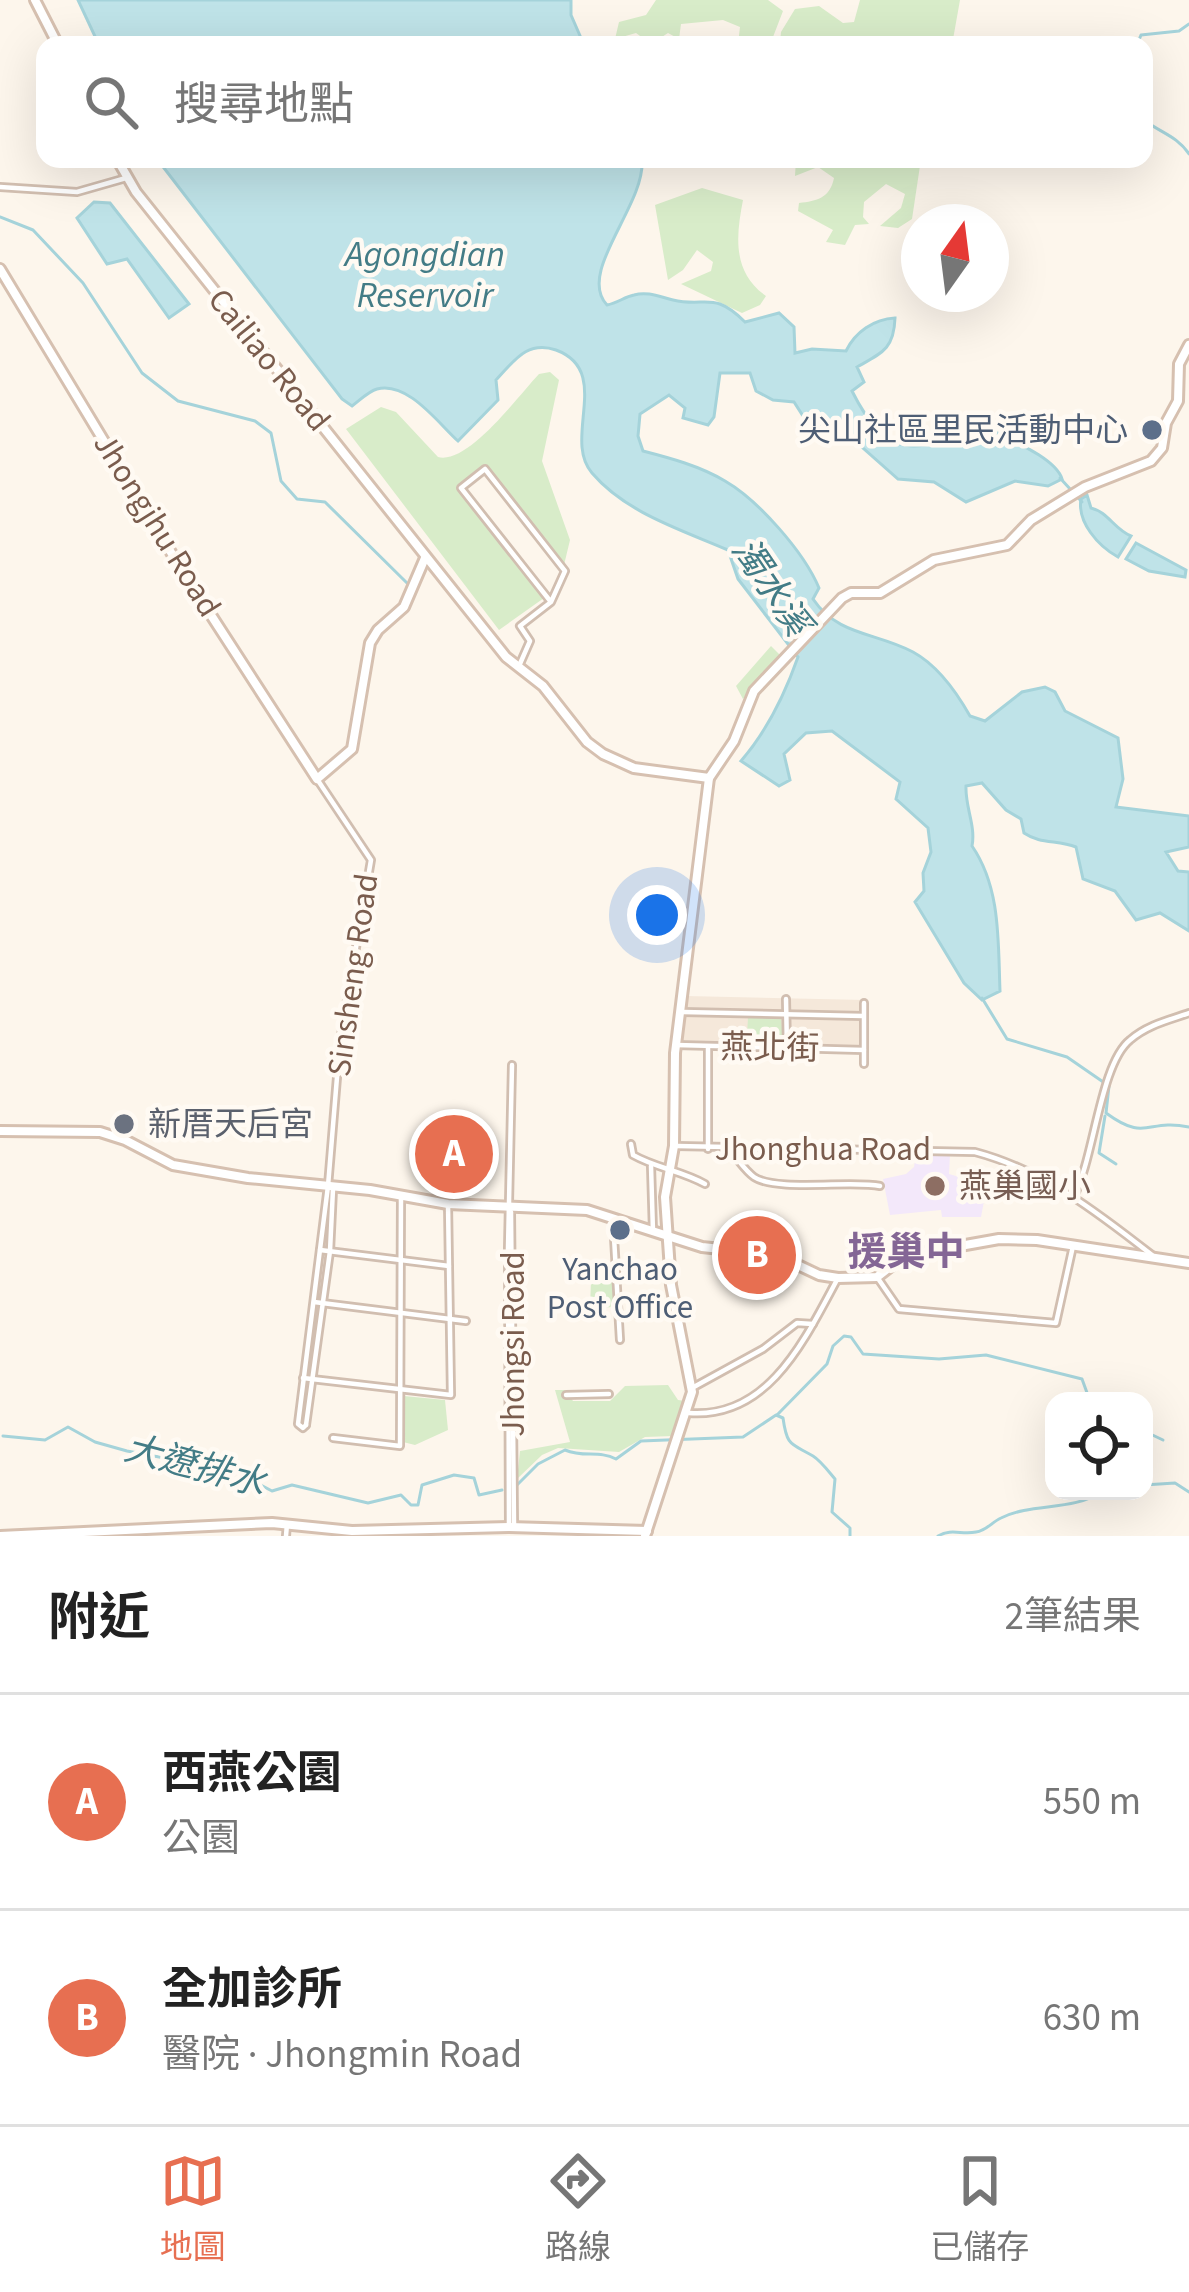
<!DOCTYPE html>
<html lang="zh-TW">
<head>
<meta charset="utf-8">
<style>
  :root { --surface:#fff; --page:#f6f6f6; --text:#222; --muted:#767676; --line:#e0e0e0; --accent:#e76f51 }
  body { margin:0; font-family:"Source Sans 3","Noto Sans TC",sans-serif; background:var(--page); color:var(--text) }
  .controls { position:absolute; right:36px; bottom:36px; display:grid; overflow:hidden; border-radius:24px; box-shadow:0 12px 48px #0002 }
  .controls button { width:108px; height:108px; display:grid; place-items:center; padding:0; border:0; border-bottom:3px solid var(--line); background:var(--surface); color:var(--text); font:60px sans-serif }
  .compass { position:absolute; left:901px; top:204px; width:108px; height:108px; border-radius:50%; background:var(--surface); box-shadow:0 12px 48px #0002; rotate:14deg }
  .you { position:absolute; left:657px; top:915px; width:42px; height:42px; margin:-30px; border:9px solid #fff; border-radius:50%; background:#1a73e8; box-shadow:0 0 0 18px #1a73e833 }
  .badge { display:grid; place-items:center; width:78px; height:78px; border-radius:50%; background:var(--accent); color:#fff; font-size:39px; font-weight:700 }
  .pin { position:absolute; translate:-50% -50%; border:6px solid #fff; box-shadow:0 3px 12px #0006 }
  .list { margin:0; padding:0; list-style:none }
  h2 { display:flex; justify-content:space-between; align-items:center; height:156px; margin:0; padding:0 48px; font-size:51px }
  h2 small { font-size:39px; font-weight:400; color:var(--muted) }
  .list li { display:grid; grid-template-columns:78px 1fr auto; gap:36px; align-items:center; box-sizing:border-box; height:216px; padding:0 48px; border-top:3px solid var(--line) }
  .list b { display:block; font-size:45px; white-space:nowrap }
  .list p { margin:0; font-size:39px; white-space:nowrap; color:var(--muted) }
  .list em { font-size:39px; font-style:normal; color:var(--muted) }
  .icon { flex:none; width:66px; height:66px; fill:none; stroke:currentColor; stroke-width:2; stroke-linecap:round; stroke-linejoin:round }
  .map { position:relative; flex:none; width:1189px; height:1536px; overflow:hidden }
  .search { position:absolute; background:var(--surface); box-shadow:0 12px 48px #0002; left:36px; right:36px; top:36px; height:132px; display:flex; align-items:center; gap:30px; box-sizing:border-box; padding:0 42px; border-radius:24px; color:var(--muted); font-size:45px }
  .sheet { height:588px; background:var(--surface) }
  nav { display:flex; justify-content:space-around; align-items:center; box-sizing:border-box; height:168px; border-top:3px solid var(--line); background:var(--surface); font-size:33px; color:var(--muted) }
  nav a { display:grid; justify-items:center; gap:6px }
  nav .on { color:var(--accent) }
  .map>svg:first-child { display:block }
  .residential { fill:#f5e8da }
  .education { fill:#f3e8fa }
  .green { fill:#d8ecc9 }
  .water { fill:#bfe3e8; stroke:#a5d3da; stroke-width:3 }
  .lines { fill:none; stroke-linecap:round; stroke-linejoin:round }
  .stream { stroke:#a5d3da; stroke-width:3 }
  .street-casing { stroke:#d1beb0; stroke-width:10 }
  .secondary-casing { stroke:#d6c0b0; stroke-width:14 }
  .street { stroke:#fff; stroke-width:4.5 }
  .secondary { stroke:#fff; stroke-width:8 }
  .service-dot { fill:#5c6f8a; stroke:#fffaf3; stroke-width:4.5 }
  .worship-dot { fill:#6b7280; stroke:#fffaf3; stroke-width:4.5 }
  .education-dot { fill:#8d6e63; stroke:#fffaf3; stroke-width:4.5 }
  .labels { text-anchor:middle; dominant-baseline:central; stroke-width:9; stroke-linejoin:round; paint-order:stroke }
  .street-label { font-size:33px; fill:#7a5c4d; stroke:#fffaf3 }
  .service-label { font-size:33px; fill:#4e5e75; stroke:#fffaf3; text-anchor:end }
  .worship-label { font-size:33px; fill:#5b616d; stroke:#fffaf3; text-anchor:start }
  .education-label { font-size:33px; fill:#785e54; stroke:#fffaf3; text-anchor:start }
  .water-label { font-size:36px; font-style:italic; fill:#437c86; stroke:#fffaf3 }
  .quarter-label { font-size:39px; font-weight:bold; fill:#846695; stroke:#fffaf3 }
</style>
</head>
<body>
<div class="map">
<svg width="1189" height="1536" viewBox="0 0 1189 1536">
  <rect width="100%" height="100%" fill="#fdf6ec"/>
  <polygon class="residential" points="686,996 865,1000 865,1041 859,1048 680,1044"/>
  <polygon class="education" points="916,1155 950,1155 949,1174 987,1185 981,1217 942,1217 941,1210 890,1215 883,1179 906,1174 914,1167"/>
  <g class="green">
    <polygon points="656,0 768,0 783,11 773,37 777,45 763,39 754,45 738,44 740,27 723,20 681,24 679,39 668,33 651,44 636,33 615,39 619,22 646,15"/>
    <polygon points="860,0 960,0 952,45 783,45 780,42 781,32 795,9 819,6 843,23 854,22"/>
    <path d="M 796,159 L 921,159 L 912,219 L 898,228 L 880,226 L 901,208 L 905,194 L 886,184 L 864,202 L 863,217 L 869,224 L 855,225 L 845,245 L 826,242 L 833,230 L 798,211 L 799,203 C 817,201 830,198 834,178 L 818,167 L 795,176 Z"/>
    <path d="M 702,188 L 743,200 C 736,236 732,272 766,296 L 760,305 L 742,313 L 681,284 L 711,271 L 713,262 L 697,250 L 683,270 L 668,280 L 655,205 Z"/>
    <path d="M 550,372 L 559,380 L 542,461 L 570,540 L 564,565 L 487,466 L 458,489 L 544,598 L 499,630 L 346,429 L 381,407 L 396,412 L 438,457 C 468,465 518,396 539,374 Z"/>
    <polygon points="771,646 780,655 743,699 736,686"/>
    <polygon points="748,1017 781,1018 783,1037 747,1036"/>
    <polygon points="444,1141 467,1142 465,1168 442,1166"/>
    <polygon points="591,1281 614,1281 616,1307 590,1308"/>
    <polygon points="668,1385 678,1400 686,1401 673,1436 645,1437 619,1452 558,1448 542,1455 517,1479 520,1451 570,1442 555,1390 565,1390 573,1401 610,1401 625,1386"/>
    <polygon points="404,1396 445,1400 448,1430 415,1445 403,1442"/>
  </g>
  <g class="water">
    <polygon points="78,0 571,0 571,15 584,45 99,45"/>
    <path d="M 157,159 L 642,159 C 646,205 576,272 607,305 C 618,303 624,297 634,295 C 648,291 660,297 673,300 C 706,308 713,290 745,322 L 779,313 L 794,327 L 795,353 L 812,349 L 846,351 C 855,332 874,319 895,318 C 894,349 882,353 857,367 L 864,382 L 852,391 C 887,461 917,455 980,424 C 1002,437 1055,456 1062,479 L 1048,486 L 1015,481 L 966,502 L 934,482 L 898,479 L 838,426 L 810,427 L 794,402 L 773,400 L 756,391 L 750,373 L 720,373 L 714,417 L 708,425 L 683,418 L 685,408 L 669,395 L 640,414 L 638,436 L 643,451 C 670,458 700,466 725,481 C 758,500 804,552 819,588 L 813,599 C 838,636 875,632 913,652 C 937,665 957,693 970,716 L 985,721 L 1022,692 L 1045,687 L 1055,692 L 1065,711 L 1118,738 L 1123,779 L 1116,807 L 1189,816 L 1189,847 L 1166,852 L 1178,871 L 1189,872 L 1189,931 L 1160,913 L 1136,920 L 1115,891 L 1083,879 L 1076,847 C 1057,840 1040,844 1024,833 L 1021,819 L 1006,810 L 982,783 L 966,786 C 965,807 976,826 972,846 C 1001,888 998,942 1000,991 L 982,1000 L 964,983 L 915,902 L 924,891 L 923,873 L 931,852 L 928,828 L 896,799 L 900,782 L 832,731 L 806,733 L 784,754 L 790,780 L 779,786 L 741,761 C 767,731 785,694 798,657 L 738,579 L 728,550 C 682,530 626,513 592,473 C 562,439 613,371 556,350 C 527,340 514,361 496,380 L 498,400 L 458,441 C 438,423 408,381 377,389 C 369,391 360,400 352,406 L 342,399 Z"/>
    <polygon points="94,202 110,203 189,304 169,318 127,259 107,264 77,218"/>
    <path d="M 1087,495 L 1091,508 C 1108,512 1114,529 1131,536 L 1118,557 C 1098,546 1077,522 1081,499 Z"/>
    <polygon points="1136,543 1186,570 1185,577 1149,571 1126,559"/>
  </g>
  <g class="lines">
    <g class="stream">
      <polyline points="1137,45 1141,35 1179,31 1189,24"/>
      <path d="M 1144,120 C 1161,133 1177,136 1189,154"/>
      <polyline points="0,217 33,230 83,283 142,373 178,401 255,421 271,433 281,481 297,499 325,502 407,583"/>
      <polyline points="1060,478 1082,502"/>
      <path d="M 982,998 L 1007,1039 L 1067,1057 L 1109,1086 L 1106,1113 C 1147,1143 1146,1118 1189,1127"/>
      <polyline points="1105,1116 1099,1153 1116,1164"/>
      <polyline points="777,1415 827,1364 833,1346 844,1336 851,1337 863,1354 939,1359 986,1355 1082,1379 1090,1401"/>
      <polyline points="1144,1431 1163,1440"/>
      <polyline points="3,1436 45,1440 68,1427 95,1442 127,1451 234,1471 272,1491 292,1485 368,1503 401,1495 411,1505 418,1505 422,1485 454,1475 474,1478 479,1495 502,1490"/>
      <path d="M 517,1485 L 538,1464 L 565,1450 C 584,1458 599,1450 616,1459 L 641,1441 L 743,1437 L 776,1415 L 783,1418 C 787,1447 791,1443 813,1456 C 821,1461 829,1472 835,1479 L 832,1512 L 850,1528 L 850,1536"/>
      <polyline points="1144,1485 1175,1483 1189,1492"/>
      <path d="M 938,1536 C 952,1528 961,1535 976,1532 C 986,1531 992,1522 1001,1518 C 1033,1502 1072,1512 1103,1491"/>
    </g>
    <defs>
      <g id="street">
        <polyline points="0,187 77,192 126,178"/>
        <polyline points="519,666 530,641 520,626 551,602 565,571 485,469 461,488 551,602"/>
        <polyline points="786,999 787,1049"/>
        <polyline points="864,1003 864,1064"/>
        <polyline points="683,1012 863,1016"/>
        <polyline points="676,1045 864,1050"/>
        <polyline points="708,1047 708,1149"/>
        <path d="M 631,1144 L 633,1155 C 656,1168 682,1171 705,1184"/>
        <path d="M 677,1146 L 975,1152 C 1043,1170 1097,1212 1152,1255"/>
        <path d="M 727,1148 C 737,1157 744,1170 754,1177 C 776,1192 853,1180 880,1186"/>
        <polyline points="651,1166 653,1232"/>
        <path d="M 1074,1196 C 1094,1159 1100,1064 1130,1040 C 1147,1025 1169,1020 1189,1013"/>
        <polyline points="511,1212 514,1524"/>
        <polyline points="613,1220 620,1340"/>
        <polyline points="320,1250 449,1266"/>
        <polyline points="877,1277 899,1309 1056,1323 1073,1246"/>
        <polyline points="314,1302 466,1321"/>
        <polyline points="303,1378 451,1395 448,1204"/>
        <polyline points="692,1388 763,1349 797,1323 813,1324"/>
        <polyline points="566,1395 609,1394"/>
        <path d="M 689,1413 C 769,1419 805,1339 838,1278"/>
        <polyline points="306,1425 303,1428 298,1424 328,1186 340,1041 371,860 317,779"/>
        <polyline points="306,1425 330,1251 333,1189"/>
        <polyline points="333,1438 400,1446 401,1195"/>
        <polyline points="509,1527 508,1248 512,1065"/>
        <polyline points="286,1536 287,1524"/>
      </g>
      <g id="secondary">
        <polyline points="35,0 58,45"/>
        <polyline points="117,159 136,192 506,657 543,686 587,742 603,754 634,768 709,778"/>
        <polyline points="0,269 178,564 317,779 352,749 370,643 378,630 404,607 425,558"/>
        <polyline points="0,1131 100,1132 125,1140 173,1165 248,1178 370,1190 448,1204 587,1210 702,1247 777,1255 819,1275 838,1278 877,1277 904,1256 999,1239 1037,1240 1189,1263"/>
        <polyline points="0,1536 272,1523 352,1531 509,1527 647,1531"/>
        <polyline points="645,1536 692,1392 671,1285 665,1197 674,1146 675,1053 709,778 734,741 754,691 842,598 851,593 880,593 934,560 1007,545 1031,520 1085,487 1151,461 1162,448 1166,423 1178,401 1179,364 1189,345"/>
      </g>
    </defs>
    <use href="#street" class="street-casing"/>
    <use href="#secondary" class="secondary-casing"/>
    <use href="#street" class="street"/>
    <use href="#secondary" class="secondary"/>
  </g>
  <g class="service-dot">
    <circle cx="1152" cy="430" r="12"/>
    <circle cx="620" cy="1230" r="12"/>
  </g>
  <circle class="worship-dot" cx="124" cy="1124" r="12"/>
  <circle class="education-dot" cx="935" cy="1186" r="12"/>
  <g class="labels">
    <g class="street-label">
      <text transform="translate(269 360) rotate(51)">Cailiao Road</text>
      <text transform="translate(157 525) rotate(58)">Jhongjhu Road</text>
      <text transform="translate(353 975) rotate(-82)">Sinsheng Road</text>
      <text transform="translate(770 1048) rotate(1)">燕北街</text>
      <text x="823" y="1149">Jhonghua Road</text>
      <text transform="translate(513 1344) rotate(-90)">Jhongsi Road</text>
    </g>
    <g class="service-label">
      <text x="1128" y="430">尖山社區里民活動中心</text>
      <text x="620" y="1269" text-anchor="middle">Yanchao<tspan x="620" dy="38">Post Office</tspan></text>
    </g>
    <g class="worship-label">
      <text x="148" y="1124">新厝天后宮</text>
    </g>
    <g class="education-label">
      <text x="959" y="1186">燕巢國小</text>
    </g>
    <g class="water-label">
      <text x="425" y="254">Agongdian<tspan x="425" dy="41">Reservoir</tspan></text>
      <text transform="translate(771 587) rotate(56)">濁水溪</text>
      <text transform="translate(195 1466) rotate(15)">大遼排水</text>
    </g>
    <g class="quarter-label">
      <text x="906" y="1253">援巢中</text>
    </g>
  </g>
</svg>
<div class="controls">
<button><svg class="icon" aria-label="locate" viewBox="0 0 24 24"><circle cx="12" cy="12" r="6"/><path d="M12 2v4M12 18v4M2 12h4M18 12h4"/></svg></button>
</div>
<svg class="compass" viewBox="-18 -18 36 36"><path d="M0-13l5 13h-10z" fill="#e53935"/><path d="M0 13l5-13h-10z" fill="#767676"/></svg>
<div class="you"></div>
<div class="pin badge" style="left:454px;top:1154px">A</div>
<div class="pin badge" style="left:757px;top:1255px">B</div>
<div class="search"><svg class="icon" aria-label="search" viewBox="0 0 24 24"><circle cx="10" cy="10" r="6"/><path d="M15 15l6 6"/></svg>搜尋地點</div>
</div>
<section class="sheet">
<h2>附近<small>2筆結果</small></h2>
<ul class="list">
<li><span class="badge">A</span><div><b>西燕公園</b><p>公園</p></div><em>550 m</em></li>
<li><span class="badge">B</span><div><b>全加診所</b><p>醫院 · Jhongmin Road</p></div><em>630 m</em></li>
</ul>
</section>
<nav>
<a class="on"><svg class="icon" aria-label="map" viewBox="0 0 24 24"><path d="M3 6l6-2 6 2 6-2v14l-6 2-6-2-6 2zM9 4v14M15 6v14"/></svg>地圖</a>
<a><svg class="icon" aria-label="directions" viewBox="0 0 24 24"><path d="M12 3l9 9-9 9-9-9zM9 14v-3h6M13 9l2 2-2 2"/></svg>路線</a>
<a><svg class="icon" aria-label="saved" viewBox="0 0 24 24"><path d="M7 4h10v16l-5-4-5 4z"/></svg>已儲存</a>
</nav>
</body>
</html>
